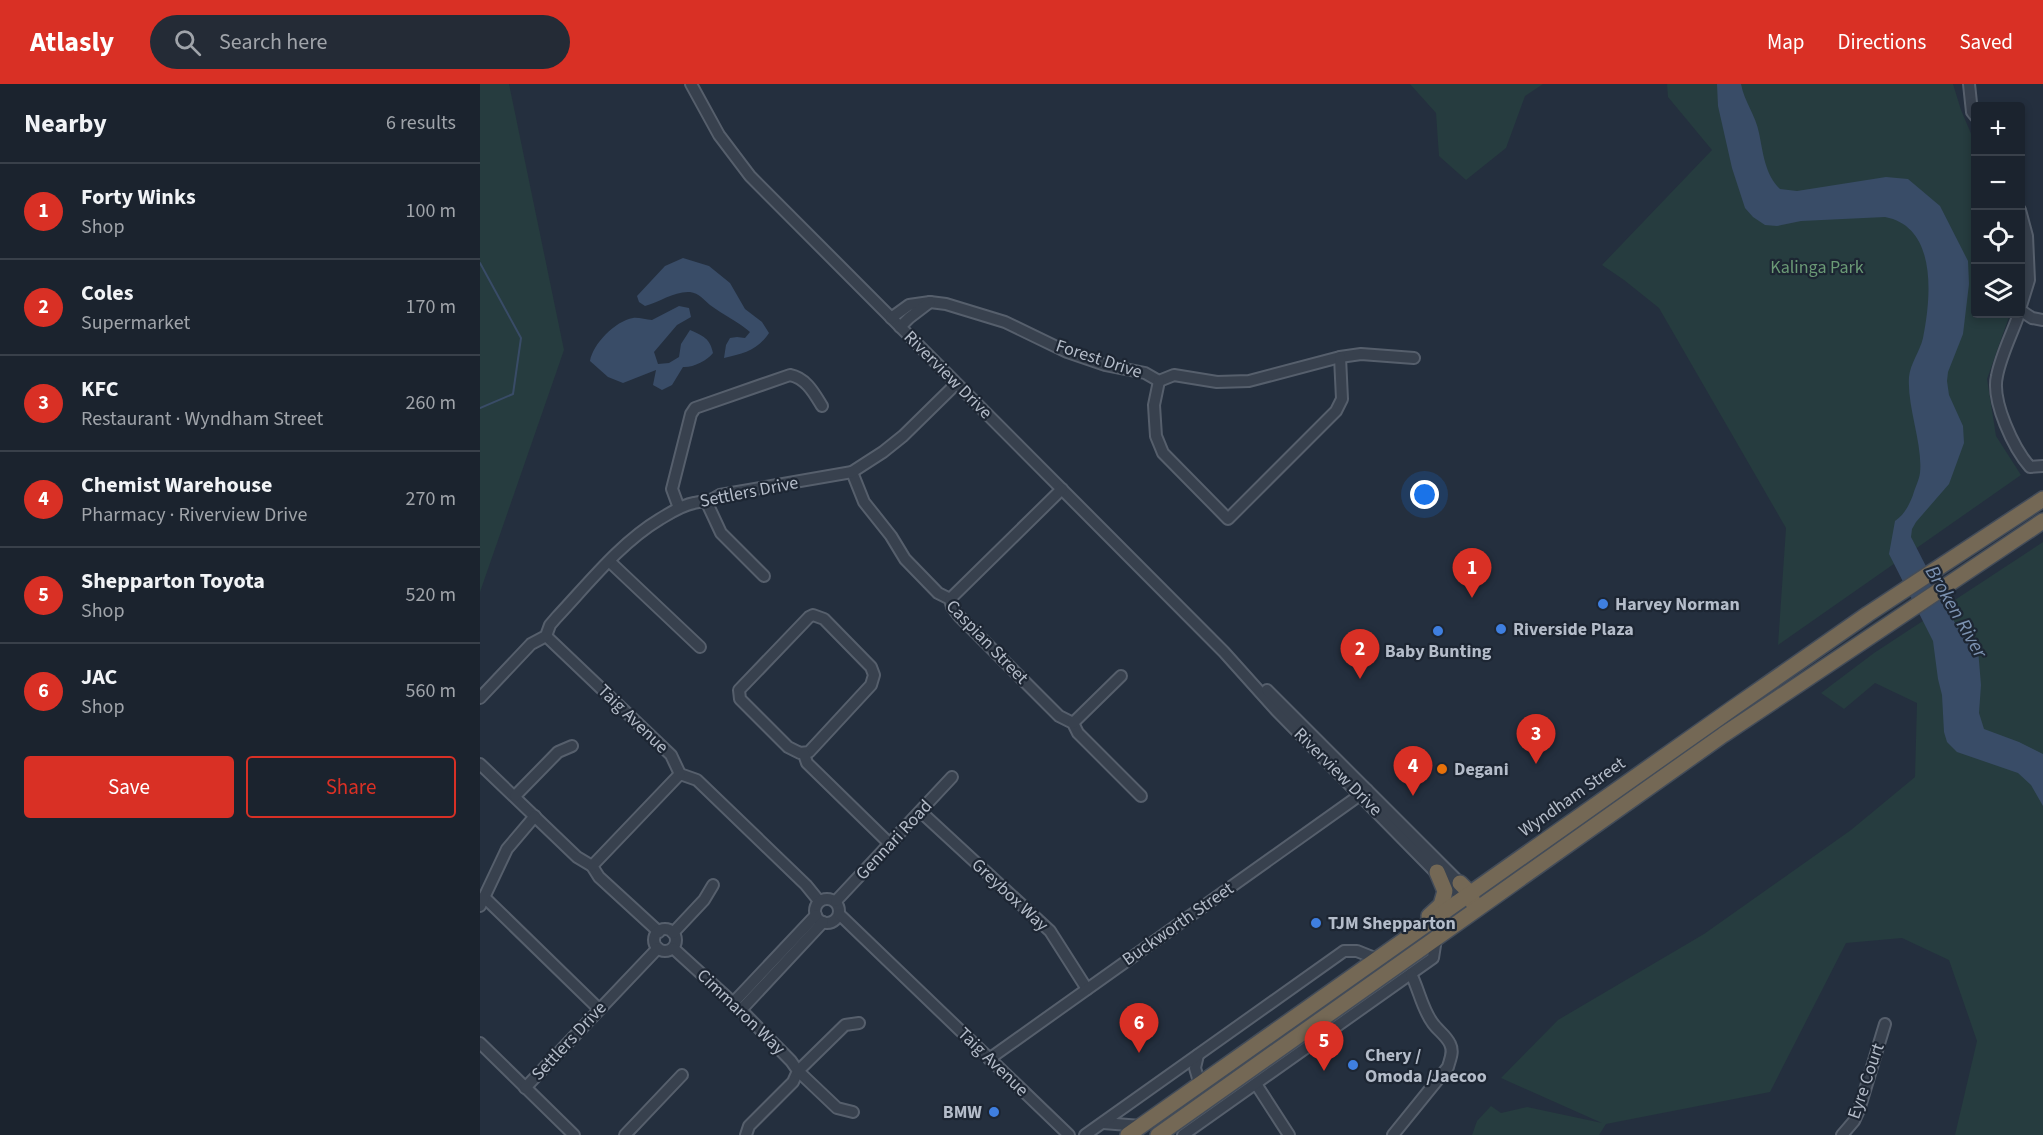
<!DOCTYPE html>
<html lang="en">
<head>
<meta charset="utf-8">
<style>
  :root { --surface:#1b232e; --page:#242b36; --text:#f1f3f6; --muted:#a0a4aa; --line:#39404a; --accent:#d93025 }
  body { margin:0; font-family:"Source Sans 3",sans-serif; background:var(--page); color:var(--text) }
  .controls { position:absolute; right:18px; top:18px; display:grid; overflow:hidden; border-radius:6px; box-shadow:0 3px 9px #0003 }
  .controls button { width:54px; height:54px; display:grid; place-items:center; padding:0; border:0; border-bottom:2px solid var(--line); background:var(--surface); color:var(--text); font:30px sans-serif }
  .you { position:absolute; left:945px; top:411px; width:21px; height:21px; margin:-15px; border:4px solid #fff; border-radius:50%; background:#1a73e8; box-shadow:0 0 0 9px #1a73e833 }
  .badge { display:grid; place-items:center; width:39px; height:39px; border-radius:50%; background:var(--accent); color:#fff; font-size:20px; font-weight:700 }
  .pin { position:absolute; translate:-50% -50px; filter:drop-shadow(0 2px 3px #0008) }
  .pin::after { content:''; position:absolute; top:32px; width:21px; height:18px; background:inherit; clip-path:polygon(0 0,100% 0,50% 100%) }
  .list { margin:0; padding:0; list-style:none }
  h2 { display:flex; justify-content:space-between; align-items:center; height:78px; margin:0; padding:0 24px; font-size:26px }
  h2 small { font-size:20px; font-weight:400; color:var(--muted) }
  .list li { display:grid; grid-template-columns:39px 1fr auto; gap:18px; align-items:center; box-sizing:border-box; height:96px; padding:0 24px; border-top:2px solid var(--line) }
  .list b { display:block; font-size:22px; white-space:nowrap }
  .list p { margin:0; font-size:20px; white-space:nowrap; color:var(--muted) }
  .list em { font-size:20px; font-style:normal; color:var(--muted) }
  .actions { display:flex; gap:12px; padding:18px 24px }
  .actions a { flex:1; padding:14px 0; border:2px solid var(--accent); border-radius:6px; text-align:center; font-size:21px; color:var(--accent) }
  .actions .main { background:var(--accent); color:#fff }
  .icon { flex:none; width:33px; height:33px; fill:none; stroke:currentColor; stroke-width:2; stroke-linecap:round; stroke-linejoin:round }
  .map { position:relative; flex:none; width:1563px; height:1051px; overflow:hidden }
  header { display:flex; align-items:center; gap:36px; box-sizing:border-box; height:84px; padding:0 30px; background:var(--accent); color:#fff }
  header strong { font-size:28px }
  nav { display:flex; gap:33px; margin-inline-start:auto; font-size:21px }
  .search { width:420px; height:54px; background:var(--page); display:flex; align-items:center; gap:15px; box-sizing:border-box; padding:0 21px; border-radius:33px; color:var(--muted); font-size:22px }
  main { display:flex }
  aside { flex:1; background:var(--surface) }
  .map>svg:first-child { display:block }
  .green { fill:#263c3f }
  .water { fill:#394c67 }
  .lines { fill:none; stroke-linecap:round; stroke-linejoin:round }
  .stream { stroke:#394c67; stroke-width:2 }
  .minor-casing { stroke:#565f6c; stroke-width:14 }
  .highway-casing { stroke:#434c59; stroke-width:18 }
  .minor { stroke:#38414e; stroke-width:10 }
  .highway { stroke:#746855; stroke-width:15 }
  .shop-dot { fill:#3f7fe0; stroke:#1d2633; stroke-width:2 }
  .food-dot { fill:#e8710a; stroke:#1d2633; stroke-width:2 }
  .labels { text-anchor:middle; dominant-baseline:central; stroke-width:4.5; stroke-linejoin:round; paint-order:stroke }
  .park-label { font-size:18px; fill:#6b9a76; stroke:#1d2633 }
  .street-label { font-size:18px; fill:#b4bcc9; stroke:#1d2633 }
  .poi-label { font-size:18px; font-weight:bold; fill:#b4bcc9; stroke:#1d2633; text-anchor:start }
  .water-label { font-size:20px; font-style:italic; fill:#7c92b1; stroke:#1d2633 }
</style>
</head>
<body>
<header>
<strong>Atlasly</strong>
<div class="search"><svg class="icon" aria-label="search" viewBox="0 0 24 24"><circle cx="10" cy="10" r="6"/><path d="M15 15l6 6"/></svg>Search here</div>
<nav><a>Map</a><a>Directions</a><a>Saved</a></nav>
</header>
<main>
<aside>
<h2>Nearby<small>6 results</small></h2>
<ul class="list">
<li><span class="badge">1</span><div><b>Forty Winks</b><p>Shop</p></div><em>100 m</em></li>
<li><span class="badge">2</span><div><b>Coles</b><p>Supermarket</p></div><em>170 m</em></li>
<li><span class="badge">3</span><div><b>KFC</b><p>Restaurant · Wyndham Street</p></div><em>260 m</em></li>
<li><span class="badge">4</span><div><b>Chemist Warehouse</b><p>Pharmacy · Riverview Drive</p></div><em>270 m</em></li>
<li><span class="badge">5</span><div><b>Shepparton Toyota</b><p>Shop</p></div><em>520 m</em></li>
<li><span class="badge">6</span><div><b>JAC</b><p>Shop</p></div><em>560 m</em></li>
</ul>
<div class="actions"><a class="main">Save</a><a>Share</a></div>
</aside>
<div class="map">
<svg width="1563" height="1051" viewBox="0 0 1563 1051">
  <rect width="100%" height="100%" fill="#242f3e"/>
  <g class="green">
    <polygon points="0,0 29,0 84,266 0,508"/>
    <polygon points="930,0 1063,0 1045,12 1026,64 986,96 959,72 956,29"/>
    <polygon points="1187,0 1473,0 1481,26 1495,59 1496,230 1530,230 1507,295 1516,352 1541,391 1298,561 1306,444 1179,224 1144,196 1122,181 1232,66 1188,13"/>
    <polygon points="1563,458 1563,1051 1475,1051 1497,957 1469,876 1422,854 1366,859 1290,1008 1126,1040 1119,1051 992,1051 997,1037 1011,1022 1021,1029 1047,1023 1122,1039 1021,994 1078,936 1224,850 1371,746 1435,693 1437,619 1395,599 1364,625 1341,609 1394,569"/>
  </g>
  <g class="water">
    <path d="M 1237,0 L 1261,0 C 1264,17 1276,32 1279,49 C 1283,68 1285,91 1300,105 L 1317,107 L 1406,93 L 1428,95 L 1460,122 L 1488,177 L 1489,200 L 1483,250 L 1468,288 L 1467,297 L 1469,311 L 1483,342 L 1484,359 L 1469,400 L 1436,438 L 1432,445 L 1431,453 L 1476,541 L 1498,565 L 1501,601 L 1499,629 L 1504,645 L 1539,658 L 1563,670 L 1563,722 L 1551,701 L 1538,689 L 1477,668 L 1467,658 L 1464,648 L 1462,611 L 1458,595 L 1453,557 L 1409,470 L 1415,437 C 1425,430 1429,421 1433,411 C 1435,404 1439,396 1440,389 C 1443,360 1427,323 1429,293 C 1430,280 1440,267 1443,254 C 1451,214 1458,143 1405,133 L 1321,137 L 1297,142 L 1285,141 L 1273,133 L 1265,124 L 1252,84 L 1238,22 Z"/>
    <path d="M 203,174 L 229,182 L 250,199 L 265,225 L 282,238 L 289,249 C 277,267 264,269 244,274 L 246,261 L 250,254 L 257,253 L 265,254 L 270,248 C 259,238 243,231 230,221 C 224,216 219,209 210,208 C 194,207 180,218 165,222 L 159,218 L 157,212 L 185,182 Z"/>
    <path d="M 199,222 L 209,224 L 211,233 L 197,241 L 174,268 L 178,280 L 189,279 L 199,273 L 201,260 L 210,246 C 223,252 230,254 233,269 C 227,277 212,284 203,283 L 192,301 L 182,306 L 173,301 L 176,286 L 143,299 L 128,293 L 110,277 C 113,260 135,237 153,234 C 158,233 166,236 172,236 Z"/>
  </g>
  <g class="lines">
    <polyline class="stream" points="0,179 41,254 33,310 0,324"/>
    <defs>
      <g id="minor">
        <polyline points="211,0 239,51 270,92 744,568 796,626 974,807"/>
        <polyline points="1489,0 1492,28 1496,33"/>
        <polyline points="1540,126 1547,152 1549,196 1540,225"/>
        <polyline points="1540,226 1552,234 1563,236"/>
        <path d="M 1539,230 C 1532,250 1521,271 1517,292 C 1511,317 1534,365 1550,383 L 1563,382"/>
        <polyline points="411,234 429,221 450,218 466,220 525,238 587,268 625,281 665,289 679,297 694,291 737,298 769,297 860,273 881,270 934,274"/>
        <polyline points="420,243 429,234 450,218"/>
        <polyline points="679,297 674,321 675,337 676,352 683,369 748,435 856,327 862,315 860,273"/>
        <polyline points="372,388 384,418 411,452 425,475 458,509 470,515 472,523 479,532 579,632 593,639 598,649 661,712"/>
        <polyline points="227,419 241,449 284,492"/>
        <path d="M 199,424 L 192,405 L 211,330 L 215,324 L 310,291 C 326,294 334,309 342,322"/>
        <polyline points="130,478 220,563"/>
        <polyline points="470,515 582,405"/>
        <polygon points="333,531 344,535 391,583 394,591 391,601 329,668 320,669 308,663 260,615 259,606 329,533"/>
        <polyline points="66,552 191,671 200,690 217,696 326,801 339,817"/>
        <polyline points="787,606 980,799"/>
        <path d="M 0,614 L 51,560 L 66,552 L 70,541 L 76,534 C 108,500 140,459 180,435 C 190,429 202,421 214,419 C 227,416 227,419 240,411 L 372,388 L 403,368 L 423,352 L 476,300"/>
        <polyline points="593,639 641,592"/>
        <polyline points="324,670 327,679 410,760"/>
        <polyline points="0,680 97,773 112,782 119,793 179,848"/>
        <polyline points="35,712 78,668 92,662"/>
        <polyline points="441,728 570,847 607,905"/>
        <polyline points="112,782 200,690"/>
        <polyline points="4,813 119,925"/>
        <circle cx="347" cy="827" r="12"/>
        <polyline points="356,817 472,693"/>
        <polyline points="0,822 27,765 55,732"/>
        <polyline points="359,830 589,1051"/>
        <circle cx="185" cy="856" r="11"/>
        <polyline points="193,849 224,816 233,801"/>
        <polyline points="193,864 261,926 311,977 318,987 313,998 269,1042 266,1051"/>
        <polyline points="253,919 336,831"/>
        <polyline points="261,926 343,838"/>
        <polyline points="0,959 94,1051"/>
        <polyline points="718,971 715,984 720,1001"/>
        <polyline points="509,975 887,706"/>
        <polyline points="776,1000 809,1051"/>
        <polyline points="45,1004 178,864"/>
        <polyline points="373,1028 357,1024 318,987 365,941 379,939"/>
        <polyline points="623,1039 661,1042"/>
        <polyline points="145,1051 202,991"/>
        <polyline points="605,1051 864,867 877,867 897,875"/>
        <polyline points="703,1051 953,874 956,855"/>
        <path d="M 913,1051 L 968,983 C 970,975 974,968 970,960 C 966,951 957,946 952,938 C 942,924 939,906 931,890"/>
        <polyline points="1362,1051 1374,1037 1379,1026 1405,940"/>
      </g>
      <g id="highway">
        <polyline points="980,799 991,810 993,819"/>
        <polyline points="949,832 961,821 965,807 957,788"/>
        <polyline points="648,1051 1253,624 1388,530 1563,415"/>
        <polyline points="678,1051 1243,651 1563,437"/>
      </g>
    </defs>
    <use href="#minor" class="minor-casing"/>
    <use href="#highway" class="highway-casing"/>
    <use href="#minor" class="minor"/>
    <use href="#highway" class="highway"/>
  </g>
  <g class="shop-dot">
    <circle cx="1123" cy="520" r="6"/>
    <circle cx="1021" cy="545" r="6"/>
    <circle cx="958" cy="547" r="6"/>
    <circle cx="836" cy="839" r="6"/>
    <circle cx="873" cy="981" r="6"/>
    <circle cx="514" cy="1028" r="6"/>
  </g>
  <circle class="food-dot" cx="962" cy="685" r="6"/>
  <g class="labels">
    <g class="park-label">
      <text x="1337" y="183">Kalinga Park</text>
    </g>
    <g class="street-label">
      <text transform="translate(619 275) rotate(18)">Forest Drive</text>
      <text transform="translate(468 291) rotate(45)">Riverview Drive</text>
      <text transform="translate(269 408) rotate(-11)">Settlers Drive</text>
      <text transform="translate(507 558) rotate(46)">Caspian Street</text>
      <text transform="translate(153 635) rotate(44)">Taig Avenue</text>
      <text transform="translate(858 688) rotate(45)">Riverview Drive</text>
      <text transform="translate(1092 713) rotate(-35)">Wyndham Street</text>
      <text transform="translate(414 756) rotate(-47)">Gennari Road</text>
      <text transform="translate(530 811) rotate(43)">Greybox Way</text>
      <text transform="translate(698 840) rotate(-35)">Buckworth Street</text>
      <text transform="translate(261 928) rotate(44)">Cimmaron Way</text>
      <text transform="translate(89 957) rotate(-47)">Settlers Drive</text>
      <text transform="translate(513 978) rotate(44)">Taig Avenue</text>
      <text transform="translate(1386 997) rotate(-71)">Eyre Court</text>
    </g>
    <g class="poi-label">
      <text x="1135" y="520">Harvey Norman</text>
      <text x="1033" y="545">Riverside Plaza</text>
      <text x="958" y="567" text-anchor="middle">Baby Bunting</text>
      <text x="974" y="685">Degani</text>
      <text x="848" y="839">TJM Shepparton</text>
      <text x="885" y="971">Chery /<tspan x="885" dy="21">Omoda /Jaecoo</tspan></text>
      <text x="502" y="1028" text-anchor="end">BMW</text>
    </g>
    <g class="water-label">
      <text transform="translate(1476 528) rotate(60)">Broken River</text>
    </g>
  </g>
</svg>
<div class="controls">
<button>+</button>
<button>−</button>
<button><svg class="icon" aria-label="locate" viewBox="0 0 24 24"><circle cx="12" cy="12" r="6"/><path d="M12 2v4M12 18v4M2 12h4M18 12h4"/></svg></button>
<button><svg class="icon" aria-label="layers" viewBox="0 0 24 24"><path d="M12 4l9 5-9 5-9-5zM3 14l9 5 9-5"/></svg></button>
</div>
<div class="you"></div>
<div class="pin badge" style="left:992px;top:514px">1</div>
<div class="pin badge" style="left:880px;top:595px">2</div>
<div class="pin badge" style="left:1056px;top:680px">3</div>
<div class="pin badge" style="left:933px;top:712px">4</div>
<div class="pin badge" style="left:844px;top:987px">5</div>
<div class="pin badge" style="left:659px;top:969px">6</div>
</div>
</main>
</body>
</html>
